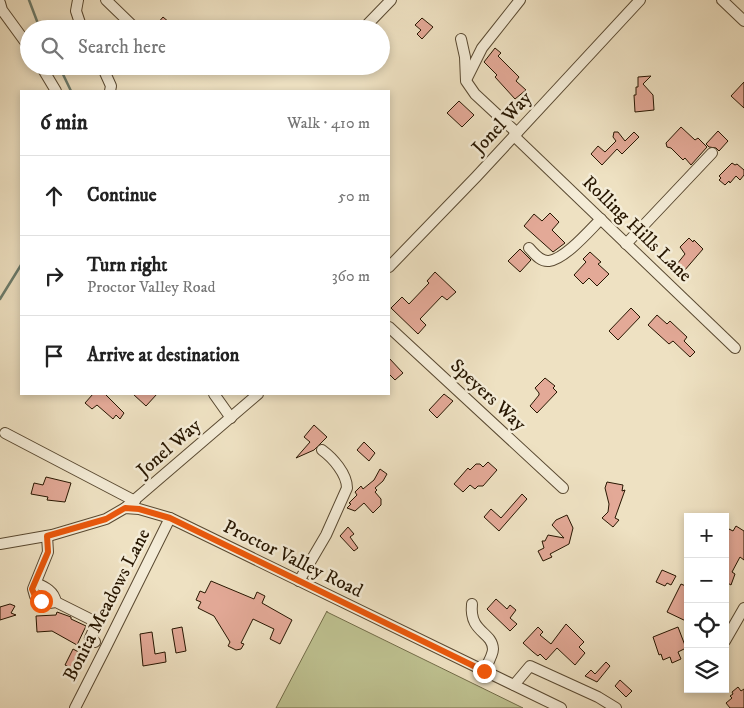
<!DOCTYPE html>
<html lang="en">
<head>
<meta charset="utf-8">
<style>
  :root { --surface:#fff; --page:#f2f2f2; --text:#222; --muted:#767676; --line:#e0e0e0 }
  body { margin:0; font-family:"IM FELL DW Pica",serif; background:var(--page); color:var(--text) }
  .controls { position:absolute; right:15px; bottom:15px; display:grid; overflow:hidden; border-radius:0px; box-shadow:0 2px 8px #0003 }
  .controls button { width:45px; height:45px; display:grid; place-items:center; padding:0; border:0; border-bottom:1px solid var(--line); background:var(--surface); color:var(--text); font:25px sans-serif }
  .stop { position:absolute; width:15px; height:15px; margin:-11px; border:4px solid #ea580c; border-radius:50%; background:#fff }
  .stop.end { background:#ea580c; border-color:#fff; box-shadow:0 1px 5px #0008 }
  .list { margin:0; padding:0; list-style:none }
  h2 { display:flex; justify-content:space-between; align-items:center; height:65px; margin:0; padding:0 20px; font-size:21px }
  h2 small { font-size:16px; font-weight:400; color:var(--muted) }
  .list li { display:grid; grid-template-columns:32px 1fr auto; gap:15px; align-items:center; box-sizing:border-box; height:80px; padding:0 20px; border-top:1px solid var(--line) }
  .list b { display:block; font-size:19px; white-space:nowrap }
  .list p { margin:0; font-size:16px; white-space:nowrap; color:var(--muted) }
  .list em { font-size:16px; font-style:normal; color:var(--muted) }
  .icon { flex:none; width:28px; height:28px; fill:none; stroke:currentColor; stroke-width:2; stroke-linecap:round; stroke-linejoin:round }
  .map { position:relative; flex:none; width:744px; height:708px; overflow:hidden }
  .search { position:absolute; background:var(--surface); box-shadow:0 2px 8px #0003; left:20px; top:20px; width:370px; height:55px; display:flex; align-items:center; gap:12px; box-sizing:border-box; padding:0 18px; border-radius:28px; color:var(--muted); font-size:19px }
  .panel { position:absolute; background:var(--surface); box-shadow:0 2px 8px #0003; left:20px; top:90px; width:370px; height:305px; border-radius:0px }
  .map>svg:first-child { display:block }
  .grass { fill:#bec190; stroke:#726c48 }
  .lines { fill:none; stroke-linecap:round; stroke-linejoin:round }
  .stream { stroke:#6b7b6b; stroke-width:2.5 }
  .building { fill:#e3a997; stroke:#271601 }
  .minor-casing { stroke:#594931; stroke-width:12 }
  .minor { stroke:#f4ecd7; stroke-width:10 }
  .route { stroke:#ea580c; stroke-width:6 }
  .labels { text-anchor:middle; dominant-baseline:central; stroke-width:5; stroke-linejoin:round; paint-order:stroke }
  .street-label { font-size:19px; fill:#271601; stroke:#f4ecd7 }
</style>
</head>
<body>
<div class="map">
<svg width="744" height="708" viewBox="0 0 744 708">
  <rect width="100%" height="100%" fill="#eee1c2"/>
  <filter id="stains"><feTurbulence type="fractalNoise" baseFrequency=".004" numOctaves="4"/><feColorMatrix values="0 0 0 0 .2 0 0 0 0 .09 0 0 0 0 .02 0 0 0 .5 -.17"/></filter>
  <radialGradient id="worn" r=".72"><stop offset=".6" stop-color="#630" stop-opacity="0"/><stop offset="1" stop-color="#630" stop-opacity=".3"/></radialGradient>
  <polygon class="grass" points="327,611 327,612 523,708 276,708"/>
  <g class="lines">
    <g class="stream">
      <polyline points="29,0 40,29"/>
      <polyline points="59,66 71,91"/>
      <polyline points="0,299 21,265"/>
    </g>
  </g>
  <g class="building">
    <polygon points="163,17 177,29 162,29 157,24"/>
    <polygon points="422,18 433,27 422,39 417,34 421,30 415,25"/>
    <polygon points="495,48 501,53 498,56 519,77 516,81 526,90 515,99 495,77 497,75 484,62"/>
    <polygon points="651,76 643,84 653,95 654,110 635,112 634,95 636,95 636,87 638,87 638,77"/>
    <polygon points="744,82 744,108 731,96"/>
    <polygon points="459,101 474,115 462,127 447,113"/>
    <polygon points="681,127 695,140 698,138 707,147 691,165 685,158 683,160 671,148 667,147 666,143"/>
    <polygon points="718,131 728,141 719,151 716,148 709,147 706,144"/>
    <polygon points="614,132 618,132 625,141 634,132 639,137 622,154 617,149 602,165 591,154 598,146 605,152 616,141 613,137"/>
    <polygon points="732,163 735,165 737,164 744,170 744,175 740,180 736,176 730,183 729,181 725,185 719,180 721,178 719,176"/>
    <polygon points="550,213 559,222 552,230 565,243 553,252 524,226 534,214 542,221"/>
    <polygon points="689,238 693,242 694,240 703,249 684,271 677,264 685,254 680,247"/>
    <polygon points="520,249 531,260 520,272 508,261"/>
    <polygon points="590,252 601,262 598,264 609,274 597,286 589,278 583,284 574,275 586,262 583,259"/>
    <polygon points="435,272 456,292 447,300 442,296 420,319 426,325 418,334 391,308 402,297 409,304 429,283 427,281"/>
    <polygon points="631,308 640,317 618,340 609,331"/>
    <polygon points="657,315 667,324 670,321 687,337 684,341 695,352 690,357 673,341 669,344 648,325"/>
    <polygon points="389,358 403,373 395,380 389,374"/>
    <polygon points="545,378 555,386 553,388 557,392 537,413 530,406 539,395 539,393 535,388"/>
    <polygon points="93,394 105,394 124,413 120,419 116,415 113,419 97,405 92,409 85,403"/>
    <polygon points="133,394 157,394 146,406"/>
    <polygon points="444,394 453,401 437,418 429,410"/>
    <polygon points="314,425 327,437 314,450 296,458 310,442 304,437"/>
    <polygon points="364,442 375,453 369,461 357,450"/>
    <polygon points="488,462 497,470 483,486 478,486 475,489 470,485 463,492 454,484 468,468 470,470 476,464 480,464 483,467"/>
    <polygon points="380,469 387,474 383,481 375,488 377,490 375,492 381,499 381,505 373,513 364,503 355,511 347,508 351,504 349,503 357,495 355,492 361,486 363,489 374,480"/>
    <polygon points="46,477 71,483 65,502 47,500 48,497 31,494 34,483 43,485"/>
    <polygon points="607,482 623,485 622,491 625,490 615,518 619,520 613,527 602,518 608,512 609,504 605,488"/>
    <polygon points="522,494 527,499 499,531 484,517 491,509 501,518"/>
    <polygon points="567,515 573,528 569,544 550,554 552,557 543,561 538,551 544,548 542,541 545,541 548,535 564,538 552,525 556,520"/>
    <polygon points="736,526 744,531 744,560 740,557 732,572 735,574 731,585 726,582 725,584 725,527 733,531"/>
    <polygon points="348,527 354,534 350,537 358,548 354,551 340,536"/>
    <polygon points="662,570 676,576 671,585 667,583 665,586 656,582"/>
    <polygon points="211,581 254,599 257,592 265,596 262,603 292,620 280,644 270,639 274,629 253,619 241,643 244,644 241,649 236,650 228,646 230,642 214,616 198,608 201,602 196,600 200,591 205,593"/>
    <polygon points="681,584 688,587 688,622 667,612"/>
    <polygon points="496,599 507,609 510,605 516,610 510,618 517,624 510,631 487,609"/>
    <polygon points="10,604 15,606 11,613 16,615 0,620 0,607"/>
    <polygon points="57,612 71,617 71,619 86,626 77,645 52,631 37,632 36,616 56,615"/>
    <polygon points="566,624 584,642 579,647 585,653 575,665 557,648 546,660 540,654 538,656 533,652 523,643 538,627 543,632 540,635 551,644"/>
    <polygon points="182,627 186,651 176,653 172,629"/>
    <polygon points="678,627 686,648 678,652 681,659 672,663 670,657 663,660 661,654 659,655 653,637"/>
    <polygon points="152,632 155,654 165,652 166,662 143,666 140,634"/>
    <polygon points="73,649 86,656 77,671 65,665"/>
    <polygon points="606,662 610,666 597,682 585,676 591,670 595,674"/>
    <polygon points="620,680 632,691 626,697 615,686"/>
    <polygon points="738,687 741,691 744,689 744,708 730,708 726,703 732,698 730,696 733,694 732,692"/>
  </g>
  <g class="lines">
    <defs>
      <g id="minor">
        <polyline points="78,0 76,11 82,29"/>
        <polyline points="106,0 136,29"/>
        <polyline points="722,0 744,21"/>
        <polyline points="0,3 2,10 29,47"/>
        <polyline points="363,29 391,0"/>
        <polyline points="461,39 465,57 466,81 475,94 517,133"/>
        <polyline points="41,66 56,91"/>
        <polyline points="102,66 111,86 110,91"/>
        <polyline points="467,78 482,48 520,0"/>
        <polyline points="514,136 735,348"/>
        <polyline points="626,244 712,153"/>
        <path d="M 529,248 C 534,253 540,262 549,261 C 565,259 589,231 601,219"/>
        <polyline points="389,267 476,177 640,0"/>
        <polyline points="389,327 563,488"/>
        <polyline points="214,394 231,418"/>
        <polyline points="5,433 135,501"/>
        <polyline points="125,508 258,394"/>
        <polyline points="47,536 48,552 33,589 35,596 41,601 49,603 56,602 92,620 94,629 90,638 95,642"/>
        <polyline points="0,544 52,535 106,519 125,508 139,509 170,518 561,708"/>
        <path d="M 299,581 L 326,535 L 347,488 C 347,474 333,458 322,450"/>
        <path d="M 36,583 C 45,587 54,591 56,602"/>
        <path d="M 472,604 C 469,633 492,631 493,649 C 493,655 487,665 484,671"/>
        <polyline points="725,641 744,608"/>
        <polyline points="514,685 530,666 598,697 616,708"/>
        <polyline points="75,708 106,647 170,518"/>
      </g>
    </defs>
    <use href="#minor" class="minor-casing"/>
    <use href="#minor" class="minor"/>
  </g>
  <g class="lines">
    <polyline class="route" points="41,601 35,596 32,589 48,552 47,536 106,519 125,508 139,509 170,518 484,671"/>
  </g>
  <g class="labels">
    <g class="street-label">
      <text transform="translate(502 123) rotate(-47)">Jonel Way</text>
      <text transform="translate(637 229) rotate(44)">Rolling Hills Lane</text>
      <text transform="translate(488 395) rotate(43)">Speyers Way</text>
      <text transform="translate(169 448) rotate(-41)">Jonel Way</text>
      <text transform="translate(293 559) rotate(26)">Proctor Valley Road</text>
      <text transform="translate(107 605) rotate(-63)">Bonita Meadows Lane</text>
    </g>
  </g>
  <rect width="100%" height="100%" filter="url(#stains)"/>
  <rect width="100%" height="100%" fill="url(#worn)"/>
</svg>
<div class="controls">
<button>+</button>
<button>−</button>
<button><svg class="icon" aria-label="locate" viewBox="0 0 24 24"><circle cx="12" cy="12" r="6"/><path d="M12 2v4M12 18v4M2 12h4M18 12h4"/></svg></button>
<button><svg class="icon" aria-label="layers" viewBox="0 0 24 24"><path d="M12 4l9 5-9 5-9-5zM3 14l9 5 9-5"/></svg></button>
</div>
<div class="stop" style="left:41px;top:601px"></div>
<div class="stop end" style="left:484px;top:671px"></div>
<div class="search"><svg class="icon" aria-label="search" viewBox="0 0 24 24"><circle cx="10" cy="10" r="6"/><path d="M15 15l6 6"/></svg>Search here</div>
<section class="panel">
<h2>6 min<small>Walk · 410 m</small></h2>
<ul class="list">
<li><svg class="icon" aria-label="ahead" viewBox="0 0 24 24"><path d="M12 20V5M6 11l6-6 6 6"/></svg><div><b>Continue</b></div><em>50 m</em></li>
<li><svg class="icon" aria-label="right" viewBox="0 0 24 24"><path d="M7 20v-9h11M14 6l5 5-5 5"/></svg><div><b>Turn right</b><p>Proctor Valley Road</p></div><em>360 m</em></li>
<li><svg class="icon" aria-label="arrive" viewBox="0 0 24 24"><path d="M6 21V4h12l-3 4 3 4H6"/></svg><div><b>Arrive at destination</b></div></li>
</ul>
</section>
</div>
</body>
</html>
